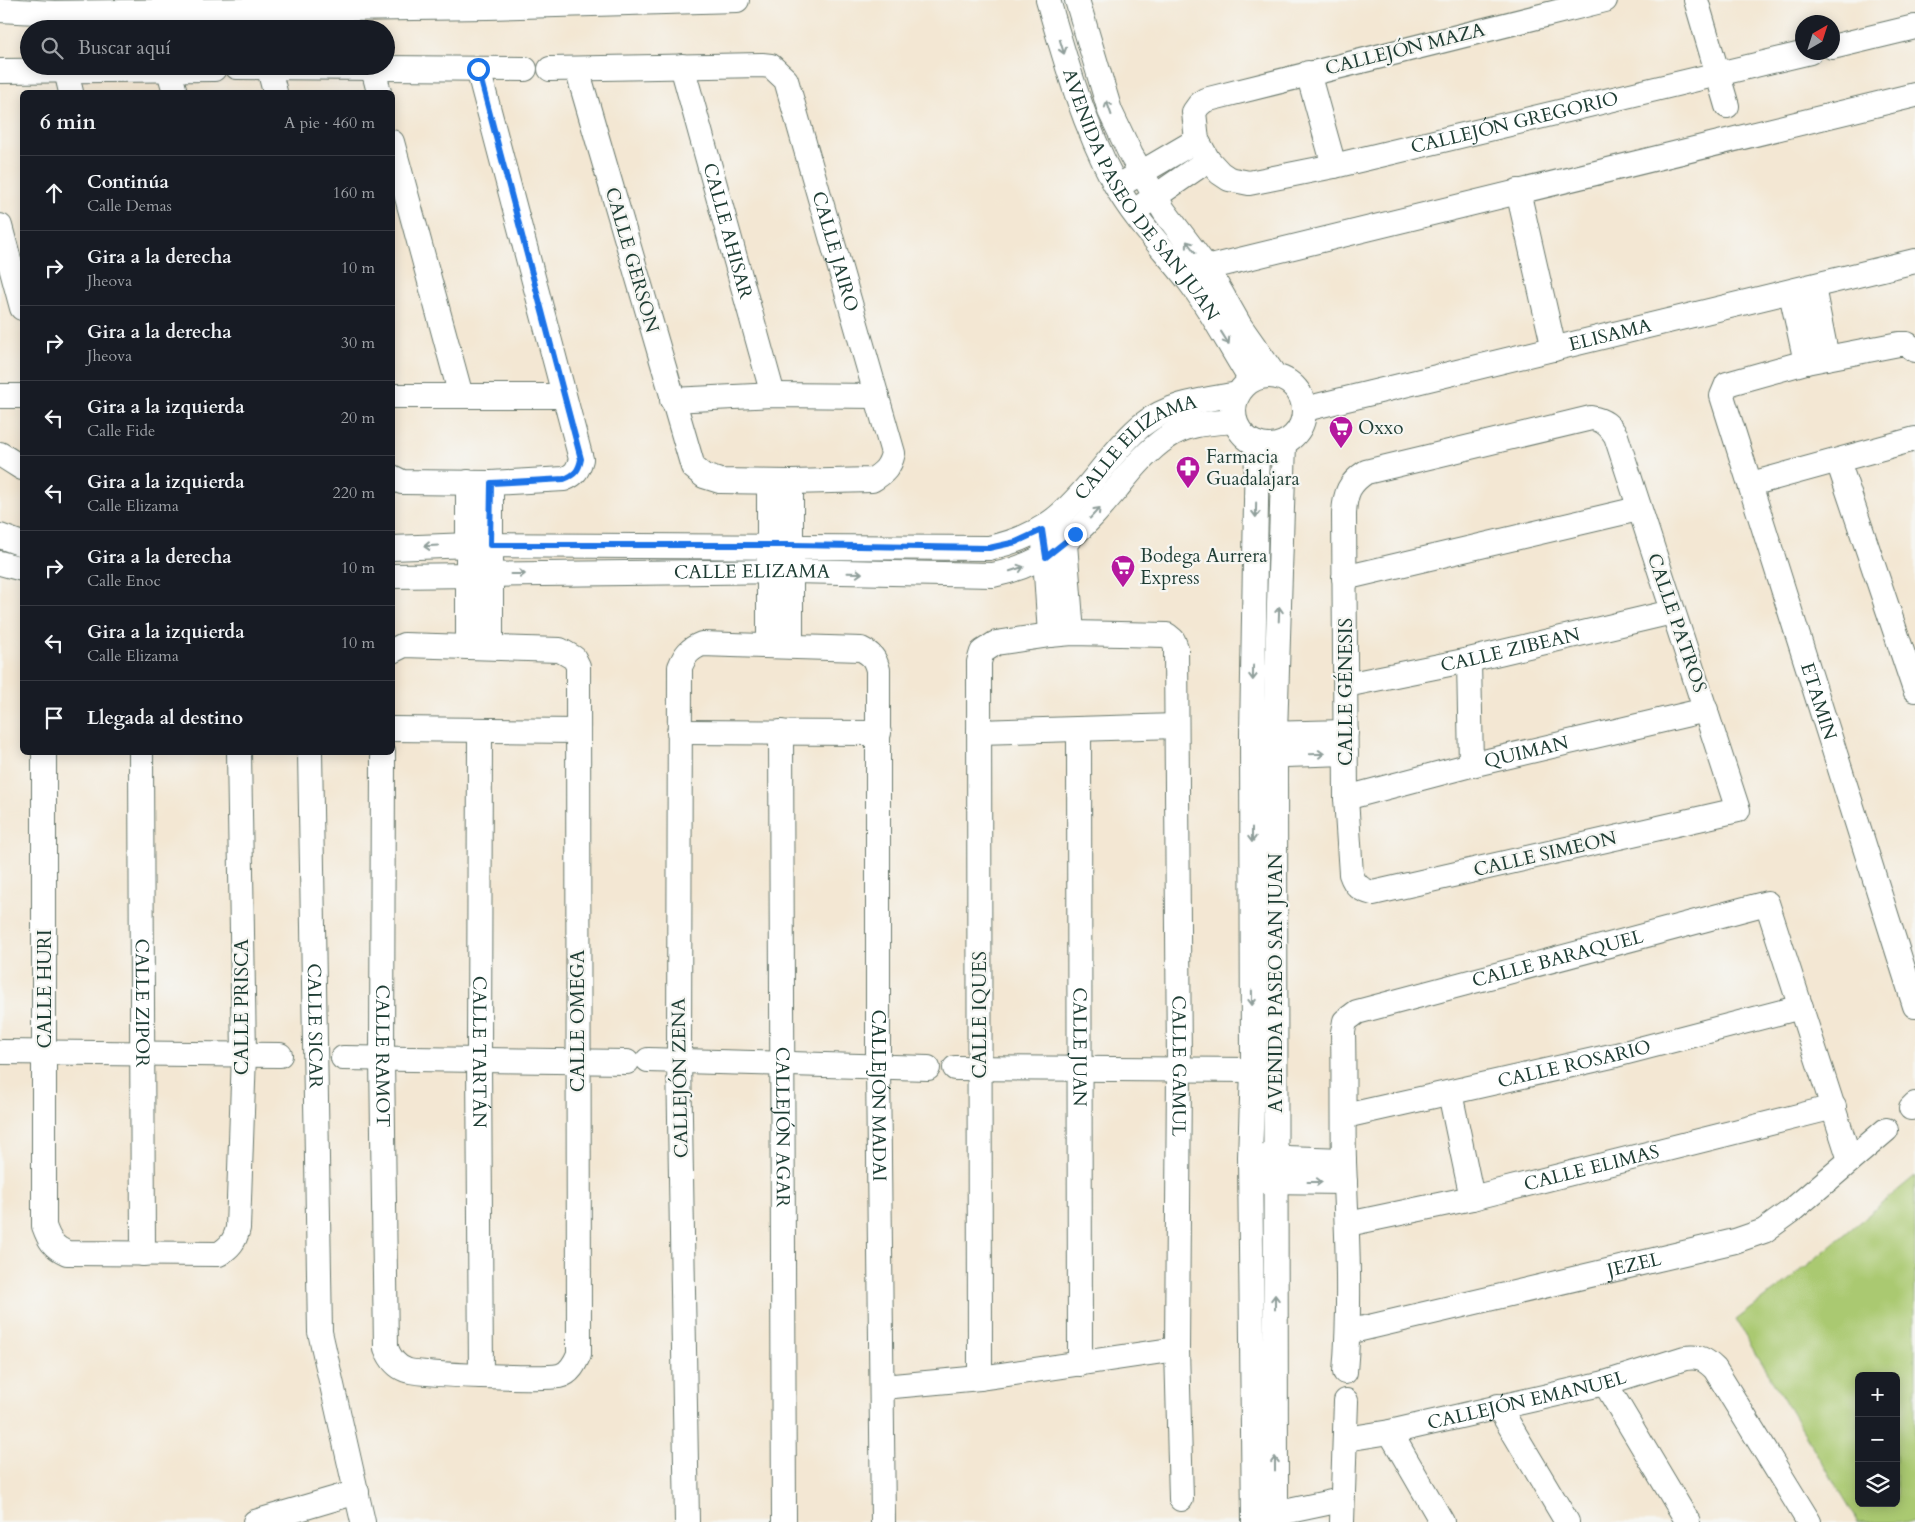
<!DOCTYPE html>
<html lang="es">
<head>
<meta charset="utf-8">
<style>
  :root { --surface:#171b24; --page:#20242c; --text:#f1f3f6; --muted:#9ea1a6; --line:#363941 }
  body { margin:0; font-family:Cardo,serif; background:var(--page); color:var(--text) }
  .controls { position:absolute; right:15px; bottom:15px; display:grid; overflow:hidden; border-radius:8px; box-shadow:0 2px 12px #0003 }
  .controls button { width:45px; height:45px; display:grid; place-items:center; padding:0; border:0; border-bottom:1px solid var(--line); background:var(--surface); color:var(--text); font:25px sans-serif }
  .compass { position:absolute; left:1795px; top:15px; width:45px; height:45px; border-radius:50%; background:var(--surface); box-shadow:0 2px 12px #0003; rotate:39deg }
  .stop { position:absolute; width:15px; height:15px; margin:-11px; border:4px solid #1a73e8; border-radius:50%; background:#fff }
  .stop.end { background:#1a73e8; border-color:#fff; box-shadow:0 1px 5px #0008 }
  .list { margin:0; padding:0; list-style:none }
  h2 { display:flex; justify-content:space-between; align-items:center; height:65px; margin:0; padding:0 20px; font-size:21px }
  h2 small { font-size:16px; font-weight:400; color:var(--muted) }
  .list li { display:grid; grid-template-columns:32px 1fr auto; gap:15px; align-items:center; box-sizing:border-box; height:75px; padding:0 20px; border-top:1px solid var(--line) }
  .list b { display:block; font-size:19px; white-space:nowrap }
  .list p { margin:0; font-size:16px; white-space:nowrap; color:var(--muted) }
  .list em { font-size:16px; font-style:normal; color:var(--muted) }
  .icon { flex:none; width:28px; height:28px; fill:none; stroke:currentColor; stroke-width:2; stroke-linecap:round; stroke-linejoin:round }
  .map { position:relative; flex:none; width:1915px; height:1522px; overflow:hidden }
  .search { position:absolute; background:var(--surface); box-shadow:0 2px 12px #0003; left:20px; top:20px; width:375px; height:55px; display:flex; align-items:center; gap:12px; box-sizing:border-box; padding:0 18px; border-radius:28px; color:var(--muted); font-size:19px }
  .panel { position:absolute; background:var(--surface); box-shadow:0 2px 12px #0003; left:20px; top:90px; width:375px; height:665px; border-radius:8px }
  .map>svg:first-child { display:block }
  .green { fill:#aac971; stroke:#648352; fill-rule:evenodd }
  .lines { fill:none; stroke-linecap:round; stroke-linejoin:round }
  .minor-casing { stroke:#69786c; stroke-width:26 }
  .minor { stroke:#fff; stroke-width:24 }
  .oneway { stroke:#8f9e9a }
  .route { stroke:#1a73e8; stroke-width:6 }
  .labels { text-anchor:middle; dominant-baseline:central; stroke-width:4.5; stroke-linejoin:round; paint-order:stroke }
  .street-label { font-size:19px; fill:#1f3d34; stroke:#f6f6f2 }
  .poi-label { font-size:19px; fill:#1f3d34; stroke:#f6f6f2; text-anchor:start }
</style>
</head>
<body>
<div class="map">
<svg width="1915" height="1522" viewBox="0 0 1915 1522">
  <rect width="100%" height="100%" fill="#f6f6f2"/>
  <filter id="ink" filterUnits="userSpaceOnUse"><feTurbulence type="fractalNoise" baseFrequency=".02" numOctaves="2"/><feDisplacementMap in="SourceGraphic" scale="10" xChannelSelector="R" yChannelSelector="G"/><feConvolveMatrix kernelMatrix="1 2 1 2 8 2 1 2 1" color-interpolation-filters="sRGB"/></filter>
  <filter id="wash" filterUnits="userSpaceOnUse"><feTurbulence type="fractalNoise" baseFrequency=".0096" numOctaves="4" result="noise"/><feDisplacementMap in="SourceGraphic" scale="20" xChannelSelector="R" yChannelSelector="G"/><feGaussianBlur stdDeviation="1.12" result="paint"/><feColorMatrix in="noise" values="0 0 0 0 0 0 0 0 0 0 0 0 0 0 0 0 0 1.4 0 .05"/><feComposite in="paint" operator="in"/></filter>
  <g filter="url(#wash)">
    <rect width="100%" height="100%" fill="#f3e7d3"/>
    <path class="green" d="M 1915,1176 L 1915,1522 L 1858,1522 L 1736,1320 L 1798,1273 ZM 1859,1376 L 1896,1376 L 1896,1503 L 1859,1503 Z"/>
  </g>
  <g filter="url(#ink)">
    <g class="lines">
      <defs>
        <g id="minor">
          <path id="s1" d="M 1048,0 C 1066,63 1084,126 1115,184 C 1135,220 1164,249 1189,281 C 1212,311 1230,347 1251,380"/>
          <polyline points="1077,0 1110,111 1131,155 1164,211 1207,268 1240,326 1275,376"/>
          <path id="s2" d="M 1605,0 L 1205,100 L 1199,105 L 1194,112 L 1197,140 L 1208,160 L 1220,173 L 1229,179 L 1249,183 L 1334,166 L 1810,52"/>
          <polyline points="1696,0 1727,106"/>
          <polyline points="0,10 54,13 488,7 737,0"/>
          <polyline points="1832,47 1915,27"/>
          <path id="s3" d="M 682,66 L 773,395"/>
          <polyline points="237,67 525,69"/>
          <polyline points="269,69 275,92"/>
          <polyline points="373,69 379,92"/>
          <path id="s4" d="M 550,69 L 762,65 L 771,66 L 786,80 L 893,453 C 890,467 884,473 872,480 L 791,482 L 720,481 L 704,476 L 693,467 L 577,69"/>
          <polyline points="0,71 214,69"/>
          <polyline points="66,71 71,92"/>
          <polyline points="169,71 175,92"/>
          <polyline points="1308,73 1334,166"/>
          <polyline points="392,142 461,396"/>
          <polyline points="1127,181 1197,140"/>
          <polyline points="1518,191 1554,349"/>
          <polyline points="1143,205 1208,160"/>
          <polyline points="0,226 22,308"/>
          <polyline points="1207,268 1915,95"/>
          <polyline points="1813,287 1827,358"/>
          <polyline points="1791,293 1806,362"/>
          <path id="s5" d="M 1915,350 L 1907,344 L 1899,344 L 1806,362 L 1727,384 L 1722,396 L 1915,1006"/>
          <circle cx="1269" cy="411" r="35"/>
          <polyline points="0,396 22,396"/>
          <polyline points="392,396 564,396"/>
          <polyline points="672,400 773,395 877,396"/>
          <path id="s6" d="M 1305,409 L 1915,261"/>
          <path d="M 1591,418 C 1604,420 1609,425 1616,436 L 1738,810 L 1373,893 C 1361,890 1355,886 1351,874 L 1346,798 L 1344,514 C 1345,493 1349,483 1366,472 Z"/>
          <polyline points="0,454 22,468"/>
          <polyline points="1838,461 1915,690"/>
          <path d="M 392,477 L 402,482 L 491,483 L 564,479 C 575,475 578,470 581,459 L 478,69"/>
          <polyline points="491,483 491,647"/>
          <polyline points="1751,484 1915,439"/>
          <polyline points="1064,531 1072,633"/>
          <polyline points="0,536 22,544"/>
          <polyline points="1044,542 1050,635"/>
          <path id="s7" d="M 392,548 L 470,545 L 989,548 C 1044,536 1067,513 1101,470 C 1113,455 1126,438 1142,425 C 1170,403 1204,400 1238,394"/>
          <polyline points="0,563 22,569"/>
          <path id="s8" d="M 392,576 L 791,571 L 993,575 C 1052,563 1081,531 1118,487 C 1132,469 1147,451 1166,438 C 1186,423 1211,423 1235,421"/>
          <polyline points="1344,578 1638,509"/>
          <polyline points="769,646 769,482"/>
          <polyline points="791,646 791,482"/>
          <polyline points="468,647 468,482"/>
          <polyline points="1469,660 1471,765"/>
          <path id="s9" d="M 1346,685 L 1469,660 L 1672,612"/>
          <polyline points="392,729 577,731"/>
          <path id="s10" d="M 1079,729 L 1080,1364"/>
          <path id="s11" d="M 480,730 L 479,1060 L 481,1376"/>
          <polyline points="679,732 879,733"/>
          <path id="s12" d="M 781,732 L 784,1522"/>
          <polyline points="979,732 1176,726"/>
          <polyline points="1260,734 1346,732"/>
          <path d="M 44,752 L 44,1226 C 49,1240 53,1247 67,1253 L 219,1254 C 230,1247 235,1241 238,1228 L 244,1054 L 239,752"/>
          <path id="s13" d="M 141,752 L 143,1254"/>
          <path id="s14" d="M 310,752 L 320,1332 L 363,1522"/>
          <path id="s15" d="M 383,752 L 382,1059 L 386,1348 C 390,1358 395,1366 406,1370 C 417,1375 544,1379 559,1376 C 570,1374 575,1363 579,1354 L 578,666 L 574,658 L 560,650 L 404,645 L 392,651"/>
          <polyline points="1259,756 1346,753"/>
          <path id="s16" d="M 1346,798 L 1471,765 L 1706,710"/>
          <polyline points="2,1052 280,1055"/>
          <polyline points="343,1058 627,1062"/>
          <polyline points="648,1060 928,1068"/>
          <polyline points="955,1068 1253,1070"/>
          <polyline points="1450,1093 1472,1198"/>
          <polyline points="1911,1108 1915,1104"/>
          <path id="s17" d="M 1345,1116 L 1616,1055 L 1801,1007"/>
          <polyline points="1259,1157 1344,1160"/>
          <polyline points="1260,1181 1345,1182"/>
          <path id="s18" d="M 1348,1224 L 1472,1198 L 1834,1107"/>
          <path id="s19" d="M 1348,1332 L 1735,1241 L 1764,1231 L 1790,1212 L 1886,1130"/>
          <path id="s20" d="M 1345,1372 C 1351,1302 1347,1232 1344,1162 C 1343,1119 1344,1075 1343,1032 L 1345,1021 L 1357,1012 L 1767,903 L 1850,1160"/>
          <path id="s21" d="M 980,1378 L 979,662 L 982,652 L 996,643 L 1050,635 L 1072,633 L 1167,635 L 1173,640 L 1176,648 L 1179,1070 L 1177,1349 L 1181,1499"/>
          <polyline points="1605,1383 1688,1522"/>
          <polyline points="883,1387 980,1378 1177,1349"/>
          <polyline points="1498,1406 1567,1522"/>
          <polyline points="1390,1432 1442,1522"/>
          <path id="s22" d="M 1346,1439 L 1390,1432 L 1605,1383 L 1685,1358 C 1699,1356 1705,1359 1715,1369 L 1809,1522"/>
          <polyline points="1261,1517 1341,1500"/>
          <polyline points="255,1522 357,1492"/>
          <path id="s23" d="M 687,1522 L 679,1061 L 680,667 C 685,655 689,649 702,644 L 861,649 C 871,654 875,658 878,670 L 878,1067 L 883,1522"/>
          <polyline points="1254,1522 1250,1157 1253,1070 1252,734 1257,444"/>
          <polyline points="1276,1522 1275,734 1284,443"/>
          <polyline points="1342,1522 1346,1401"/>
        </g>
      </defs>
      <use href="#minor" class="minor-casing"/>
      <use href="#minor" class="minor"/>
    </g>
    <defs><path id="oneway-shaft" d="M-6 0H5M1.5-3L5.5 0L1.5 3" fill="none" stroke-width="1.6" stroke-linecap="round" stroke-linejoin="round" transform="scale(1.25)"/></defs>
    <g class="oneway">
      <use href="#oneway-shaft" transform="translate(1062 47) rotate(73)"/>
      <use href="#oneway-shaft" transform="translate(1109 108) rotate(-109)"/>
      <use href="#oneway-shaft" transform="translate(1191 247) rotate(-127)"/>
      <use href="#oneway-shaft" transform="translate(1225 338) rotate(58)"/>
      <use href="#oneway-shaft" transform="translate(1256 510) rotate(91)"/>
      <use href="#oneway-shaft" transform="translate(1095 513) rotate(-47)"/>
      <use href="#oneway-shaft" transform="translate(431 546) rotate(177)"/>
      <use href="#oneway-shaft" transform="translate(1017 569) rotate(-18)"/>
      <use href="#oneway-shaft" transform="translate(855 573) rotate(1)"/>
      <use href="#oneway-shaft" transform="translate(518 574)"/>
      <use href="#oneway-shaft" transform="translate(1279 614) rotate(-88)"/>
      <use href="#oneway-shaft" transform="translate(1253 673) rotate(91)"/>
      <use href="#oneway-shaft" transform="translate(1317 754) rotate(-2)"/>
      <use href="#oneway-shaft" transform="translate(1252 835) rotate(90)"/>
      <use href="#oneway-shaft" transform="translate(1252 998) rotate(89)"/>
      <use href="#oneway-shaft" transform="translate(1315 1182)"/>
      <use href="#oneway-shaft" transform="translate(1275 1302) rotate(-90)"/>
      <use href="#oneway-shaft" transform="translate(1275 1464) rotate(-90)"/>
    </g>
  </g>
  <g class="lines" filter="url(#ink)">
    <path class="route" d="M 478,69 L 581,459 C 579,470 575,475 564,479 L 491,483 L 490,545 L 791,545 L 989,548 L 1016,542 L 1042,530 L 1046,557 L 1075,534"/>
  </g>
  <defs>
    <symbol id="supermarket-pin" viewBox="-11 -11 22 30"><path d="M0 17L-7.5 6A9.5 9.5 0 1 1 7.5 6Z" fill="#b5179e" stroke="#f6f6f2"/><path d="M-6-5.5h2.5l.6 2H6L4.5 2H-2.5L-4.4-4H-6ZM-1.5 3.2a1.3 1.3 0 1 0 .1 0ZM3 3.2a1.3 1.3 0 1 0 .1 0Z" fill="#fff"/></symbol>
    <symbol id="pharmacy-pin" viewBox="-11 -11 22 30"><path d="M0 17L-7.5 6A9.5 9.5 0 1 1 7.5 6Z" fill="#b5179e" stroke="#f6f6f2"/><path d="M-2-6h4v4h4v4h-4v4h-4v-4h-4v-4h4Z" fill="#fff"/></symbol>
  </defs>
  <g fill-rule="evenodd">
    <use href="#supermarket-pin" x="1327" y="414" width="28" height="38"/>
    <use href="#pharmacy-pin" x="1174" y="454" width="28" height="38"/>
    <use href="#supermarket-pin" x="1109" y="553" width="28" height="38"/>
  </g>
  <g class="labels">
    <g class="street-label">
      <text transform="translate(1405 49) rotate(-14)">CALLEJÓN MAZA</text>
      <text stroke="none"><textPath href="#s2" startOffset="801">CALLEJÓN GREGORIO</textPath></text>
      <text stroke="none"><textPath href="#s1" startOffset="218">AVENIDA PASEO DE SAN JUAN</textPath></text>
      <text stroke="none"><textPath href="#s3" startOffset="171">CALLE AHISAR</textPath></text>
      <text stroke="none"><textPath href="#s4" startOffset="420">CALLE JAIRO</textPath></text>
      <text transform="translate(632 260) rotate(74)">CALLE GERSON</text>
      <text stroke="none"><textPath href="#s6" startOffset="314">ELISAMA</textPath></text>
      <text stroke="none"><textPath href="#s7" startOffset="780">CALLE ELIZAMA</textPath></text>
      <text stroke="none"><textPath href="#s8" startOffset="360">CALLE ELIZAMA</textPath></text>
      <text transform="translate(1677 623) rotate(71)">CALLE PATROS</text>
      <text stroke="none"><textPath href="#s9" startOffset="168">CALLE ZIBEAN</textPath></text>
      <text transform="translate(1346 692) rotate(-90)">CALLE GÉNESIS</text>
      <text stroke="none"><textPath href="#s5" startOffset="528">ETAMIN</textPath></text>
      <text stroke="none"><textPath href="#s16" startOffset="186">QUIMAN</textPath></text>
      <text transform="translate(1545 854) rotate(-13)">CALLE SIMEON</text>
      <text stroke="none"><textPath href="#s20" startOffset="574">CALLE BARAQUEL</textPath></text>
      <text transform="translate(1276 983) rotate(-90)">AVENIDA PASEO SAN JUAN</text>
      <text transform="translate(45 989) rotate(-90)">CALLE HURI</text>
      <text stroke="none"><textPath href="#s13" startOffset="251">CALLE ZIPOR</textPath></text>
      <text transform="translate(242 1007) rotate(-90)">CALLE PRISCA</text>
      <text transform="translate(980 1015) rotate(-90)">CALLE IQUES</text>
      <text transform="translate(578 1021) rotate(-90)">CALLE OMEGA</text>
      <text stroke="none"><textPath href="#s14" startOffset="274">CALLE SICAR</textPath></text>
      <text stroke="none"><textPath href="#s10" startOffset="318">CALLE JUAN</textPath></text>
      <text stroke="none"><textPath href="#s11" startOffset="322">CALLE TARTÁN</textPath></text>
      <text stroke="none"><textPath href="#s15" startOffset="304">CALLE RAMOT</textPath></text>
      <text stroke="none"><textPath href="#s17" startOffset="235">CALLE ROSARIO</textPath></text>
      <text stroke="none"><textPath href="#s21" startOffset="1349">CALLE GAMUL</textPath></text>
      <text transform="translate(680 1078) rotate(-91)">CALLEJÓN ZENA</text>
      <text stroke="none"><textPath href="#s23" startOffset="1501">CALLEJÓN MADAI</textPath></text>
      <text stroke="none"><textPath href="#s12" startOffset="395">CALLEJÓN AGAR</textPath></text>
      <text stroke="none"><textPath href="#s18" startOffset="250">CALLE ELIMAS</textPath></text>
      <text stroke="none"><textPath href="#s19" startOffset="294">JEZEL</textPath></text>
      <text stroke="none"><textPath href="#s22" startOffset="185">CALLEJÓN EMANUEL</textPath></text>
    </g>
    <g class="poi-label">
      <text x="1358" y="428">Oxxo</text>
      <text x="1206" y="457">Farmacia<tspan x="1206" dy="22">Guadalajara</tspan></text>
      <text x="1140" y="556">Bodega Aurrera<tspan x="1140" dy="22">Express</tspan></text>
    </g>
  </g>
</svg>
<div class="controls">
<button>+</button>
<button>−</button>
<button><svg class="icon" aria-label="layers" viewBox="0 0 24 24"><path d="M12 4l9 5-9 5-9-5zM3 14l9 5 9-5"/></svg></button>
</div>
<svg class="compass" viewBox="-18 -18 36 36"><path d="M0-13l5 13h-10z" fill="#e53935"/><path d="M0 13l5-13h-10z" fill="#9ea1a6"/></svg>
<div class="stop" style="left:478px;top:69px"></div>
<div class="stop end" style="left:1075px;top:534px"></div>
<div class="search"><svg class="icon" aria-label="search" viewBox="0 0 24 24"><circle cx="10" cy="10" r="6"/><path d="M15 15l6 6"/></svg>Buscar aquí</div>
<section class="panel">
<h2>6 min<small>A pie · 460 m</small></h2>
<ul class="list">
<li><svg class="icon" aria-label="ahead" viewBox="0 0 24 24"><path d="M12 20V5M6 11l6-6 6 6"/></svg><div><b>Continúa</b><p>Calle Demas</p></div><em>160 m</em></li>
<li><svg class="icon" aria-label="right" viewBox="0 0 24 24"><path d="M7 20v-9h11M14 6l5 5-5 5"/></svg><div><b>Gira a la derecha</b><p>Jheova</p></div><em>10 m</em></li>
<li><svg class="icon" aria-label="right" viewBox="0 0 24 24"><path d="M7 20v-9h11M14 6l5 5-5 5"/></svg><div><b>Gira a la derecha</b><p>Jheova</p></div><em>30 m</em></li>
<li><svg class="icon" aria-label="left" viewBox="0 0 24 24"><path d="M17 20v-9H6M10 6l-5 5 5 5"/></svg><div><b>Gira a la izquierda</b><p>Calle Fide</p></div><em>20 m</em></li>
<li><svg class="icon" aria-label="left" viewBox="0 0 24 24"><path d="M17 20v-9H6M10 6l-5 5 5 5"/></svg><div><b>Gira a la izquierda</b><p>Calle Elizama</p></div><em>220 m</em></li>
<li><svg class="icon" aria-label="right" viewBox="0 0 24 24"><path d="M7 20v-9h11M14 6l5 5-5 5"/></svg><div><b>Gira a la derecha</b><p>Calle Enoc</p></div><em>10 m</em></li>
<li><svg class="icon" aria-label="left" viewBox="0 0 24 24"><path d="M17 20v-9H6M10 6l-5 5 5 5"/></svg><div><b>Gira a la izquierda</b><p>Calle Elizama</p></div><em>10 m</em></li>
<li><svg class="icon" aria-label="arrive" viewBox="0 0 24 24"><path d="M6 21V4h12l-3 4 3 4H6"/></svg><div><b>Llegada al destino</b></div></li>
</ul>
</section>
</div>
</body>
</html>
